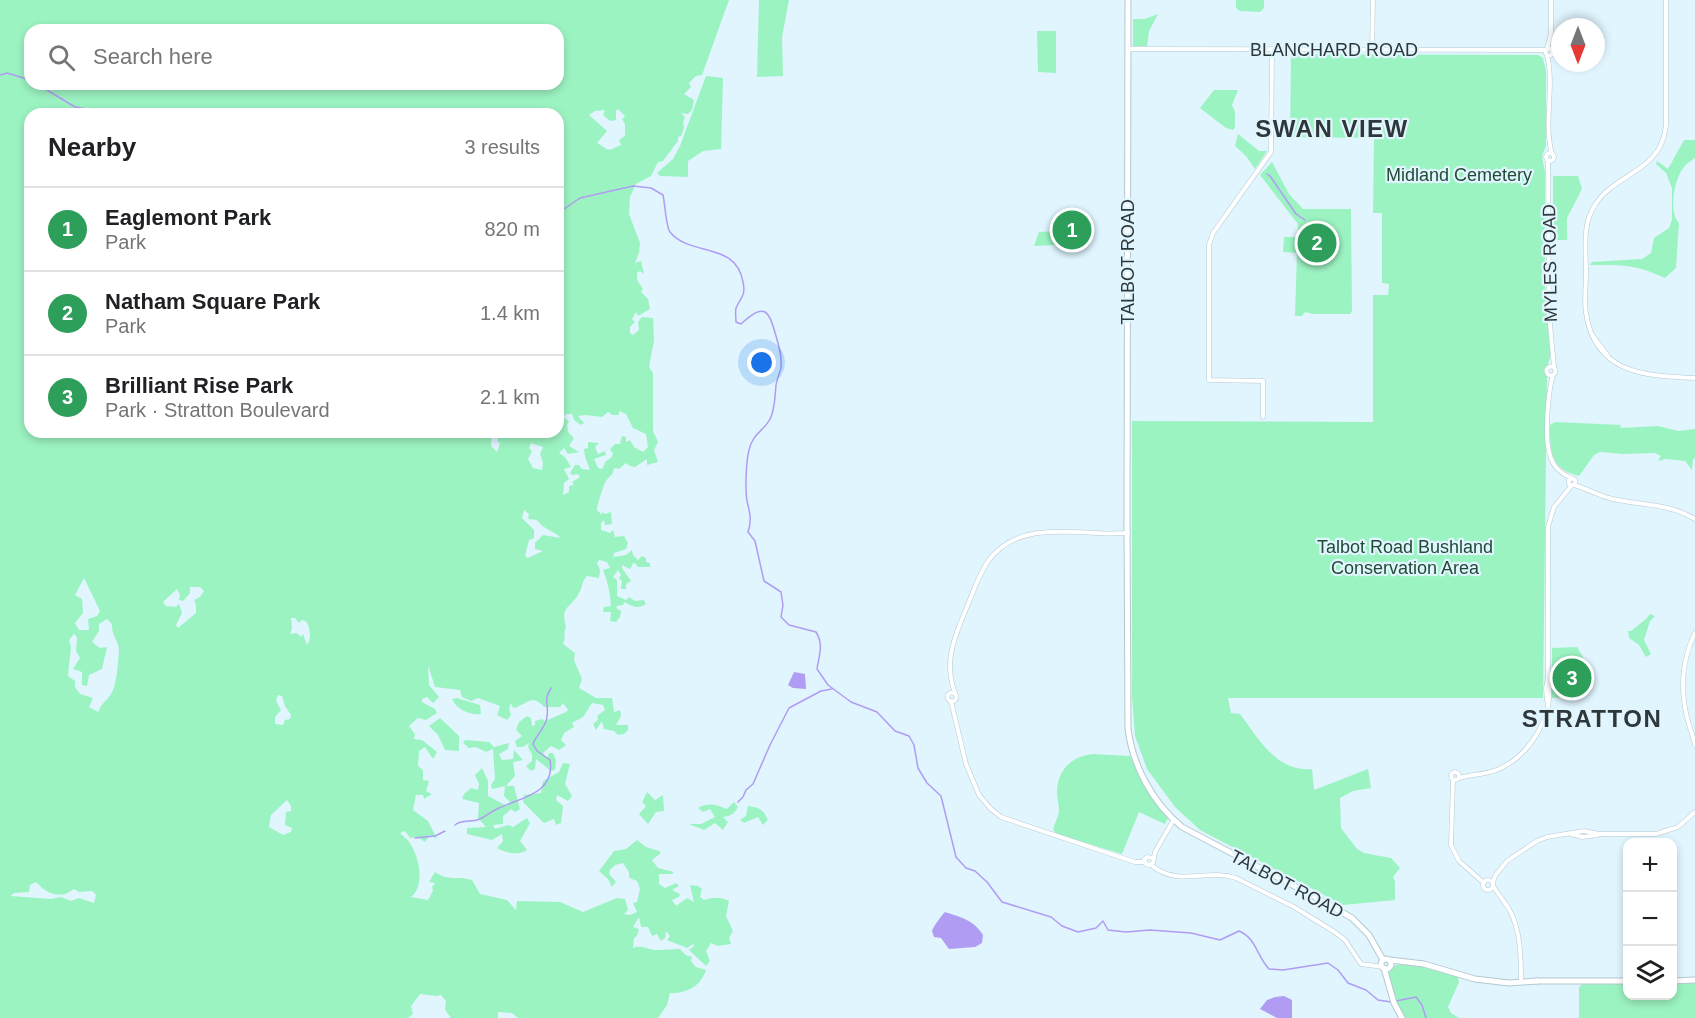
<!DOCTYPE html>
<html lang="en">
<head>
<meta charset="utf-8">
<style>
  :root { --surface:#fff; --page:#f6f6f6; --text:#202124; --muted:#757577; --line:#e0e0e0; --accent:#7c3aed }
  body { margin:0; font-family:Helvetica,sans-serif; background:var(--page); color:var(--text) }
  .controls { position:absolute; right:18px; bottom:18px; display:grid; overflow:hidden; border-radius:12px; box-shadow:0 3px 9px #0003 }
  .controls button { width:54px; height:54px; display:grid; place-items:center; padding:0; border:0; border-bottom:2px solid var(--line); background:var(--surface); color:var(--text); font:30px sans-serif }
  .compass { position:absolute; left:1551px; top:18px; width:54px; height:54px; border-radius:50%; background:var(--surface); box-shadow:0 3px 9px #0003; rotate:180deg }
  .you { position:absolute; left:762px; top:363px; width:21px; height:21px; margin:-15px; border:4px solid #fff; border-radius:50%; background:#1a73e8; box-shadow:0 0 0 9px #1a73e833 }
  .badge { display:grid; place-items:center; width:39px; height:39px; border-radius:50%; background:var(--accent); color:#fff; font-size:20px; font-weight:700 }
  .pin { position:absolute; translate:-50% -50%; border:3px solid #fff; box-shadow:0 2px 6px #0006 }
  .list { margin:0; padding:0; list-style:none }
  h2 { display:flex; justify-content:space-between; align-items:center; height:78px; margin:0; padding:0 24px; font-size:26px }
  h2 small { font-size:20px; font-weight:400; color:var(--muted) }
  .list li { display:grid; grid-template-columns:39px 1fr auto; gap:18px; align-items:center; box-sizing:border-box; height:84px; padding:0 24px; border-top:2px solid var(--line) }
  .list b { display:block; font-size:22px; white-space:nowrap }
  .list p { margin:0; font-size:20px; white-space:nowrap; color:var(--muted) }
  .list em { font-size:20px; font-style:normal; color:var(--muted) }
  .icon { flex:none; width:33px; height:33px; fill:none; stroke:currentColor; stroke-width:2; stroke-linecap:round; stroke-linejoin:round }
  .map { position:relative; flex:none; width:1695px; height:1018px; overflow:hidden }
  .search { position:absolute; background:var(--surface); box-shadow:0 3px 9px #0003; left:24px; top:24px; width:540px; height:66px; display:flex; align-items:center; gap:15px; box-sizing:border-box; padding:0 21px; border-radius:18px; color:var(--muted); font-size:22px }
  .panel { position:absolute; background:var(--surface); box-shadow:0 3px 9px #0003; left:24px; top:108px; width:540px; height:330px; border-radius:18px }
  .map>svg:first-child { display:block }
  .green { fill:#9cf3c2; fill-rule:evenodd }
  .water { fill:#b09cf3 }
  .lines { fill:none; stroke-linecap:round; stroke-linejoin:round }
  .stream { stroke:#b09cf3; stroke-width:1.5 }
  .minor-casing { stroke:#b4c8d1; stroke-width:5 }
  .major-casing { stroke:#b4c8d1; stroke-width:7 }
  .minor { stroke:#fff; stroke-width:4 }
  .major { stroke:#fff; stroke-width:5 }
  .labels { text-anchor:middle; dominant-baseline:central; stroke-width:4.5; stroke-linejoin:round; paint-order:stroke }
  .street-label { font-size:18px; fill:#2e373a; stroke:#e0f5fe }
  .park-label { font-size:18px; fill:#214b35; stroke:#e0f5fe }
  .district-label { font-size:24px; font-weight:bold; letter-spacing:1.5px; fill:#2e373a; stroke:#e0f5fe }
</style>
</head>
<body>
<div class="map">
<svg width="1695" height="1018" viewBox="0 0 1695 1018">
  <rect width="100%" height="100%" fill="#e0f5fe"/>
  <g class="green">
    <path d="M 0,0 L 729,0 L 702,75 L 696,76 L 689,83 L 691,87 L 684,94 L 694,100 L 692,110 L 688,114 L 681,113 L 685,117 L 683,123 L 684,128 L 681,136 L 678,137 L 678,141 L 663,161 L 658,162 L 651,176 L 636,184 L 630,197 L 629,214 L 640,243 L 639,253 L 635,263 L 641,261 L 644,274 L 640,271 L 637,273 L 637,280 L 643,289 L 641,292 L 648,299 L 650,309 L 638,316 L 636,312 L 632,319 L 635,322 L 630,327 L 630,333 L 633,335 L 639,330 L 638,322 L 642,317 L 653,318 L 654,340 L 649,367 L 653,373 L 653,431 L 658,442 L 654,450 L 658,462 L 647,465 L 647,459 L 635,467 L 630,466 L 626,463 L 619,469 L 614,468 C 613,476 610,475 606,481 C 604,484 597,505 597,510 L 602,515 L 602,512 L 605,514 L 611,512 L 612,524 L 605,525 L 604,520 L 601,523 L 601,530 L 610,533 L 613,530 L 615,537 L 624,536 L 628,543 L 626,549 L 614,553 L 613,557 L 626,555 L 632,550 L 633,555 L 638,560 L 642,556 L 646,558 L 646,562 L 650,563 L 650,567 L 638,567 L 634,562 L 630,569 L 622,565 L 622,568 L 631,581 L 626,584 L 626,589 L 621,589 L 622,581 L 619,578 L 621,575 L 618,570 L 613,577 L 617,580 L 617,596 L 626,600 L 629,597 L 635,601 L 644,600 L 646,604 C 638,609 632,607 625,602 L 623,605 L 617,606 L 616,608 L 621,611 L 620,617 L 616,622 L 610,621 L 611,612 L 603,612 L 604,607 L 611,606 C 610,594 608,582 603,570 L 610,568 L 607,562 L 599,560 L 597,563 L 600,570 L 599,578 L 587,576 C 581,582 583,587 579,593 C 571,608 560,606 566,627 C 563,633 566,638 563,644 L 575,653 L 574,660 L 582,679 L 579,688 L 596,698 L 612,698 L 614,712 L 620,710 L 621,716 L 616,725 L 628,725 L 628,730 L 624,734 L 618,735 L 614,731 L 604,729 L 602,721 L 596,730 L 593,724 L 598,720 L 597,716 L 605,710 L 603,705 L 592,703 L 583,717 L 572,723 L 574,727 L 564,733 L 561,740 L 566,745 L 559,750 L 551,746 L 543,753 L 547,758 L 549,753 L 553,753 L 556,760 L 555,770 L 551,771 L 536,759 L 535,769 L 531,771 L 526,766 L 532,761 L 532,755 L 528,747 L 529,743 L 523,747 L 517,747 L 515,741 L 522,736 L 516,730 L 519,722 L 527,716 L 531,718 L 532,726 L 535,725 L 535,721 L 542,719 L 545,721 L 566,712 L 568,710 L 563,703 L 560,707 L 544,707 C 532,692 525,706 513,708 L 511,703 L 509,709 L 511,715 L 507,720 L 497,715 L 500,706 L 478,698 L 471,701 L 462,697 L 460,690 L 435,687 L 428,665 L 429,685 L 439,697 L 433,703 L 427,697 L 422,699 L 422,702 L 435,709 L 437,713 L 426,720 L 418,718 L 409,726 L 415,734 L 414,739 L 422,740 L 437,752 L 433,759 L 425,747 L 419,751 L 418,766 L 423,770 L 423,780 L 429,781 L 426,791 L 432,794 L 424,799 L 423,795 L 416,795 L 413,810 L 428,821 L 437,839 L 430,835 L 425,842 L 418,837 L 410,838 L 405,831 L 400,833 C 403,836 408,840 410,843 C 420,859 425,886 411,897 L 428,900 L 433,891 L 432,887 L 435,883 L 429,882 L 435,872 C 450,882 455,875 472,880 L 480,894 L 507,900 L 516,910 L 517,901 L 560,902 L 583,912 L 617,898 L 625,899 L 628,910 L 624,914 L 630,915 L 637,912 L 633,903 L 637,902 L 640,889 L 637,881 L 629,878 L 629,872 L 623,863 L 615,865 L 610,870 L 609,874 L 616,882 L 612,887 L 608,879 L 599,871 L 614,851 L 626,849 L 637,840 L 646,847 L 659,851 L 661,853 L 652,860 L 658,868 L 674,872 L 672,874 L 659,874 L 659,884 L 665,888 L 676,883 L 679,886 L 672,890 L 680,894 L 679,897 L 672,900 L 676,906 L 687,898 L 694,902 L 690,885 L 698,886 L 702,889 L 700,897 L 704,900 C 713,897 721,897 729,901 L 726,916 L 733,931 L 729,938 L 731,944 L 718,946 L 711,943 L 706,951 L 710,961 L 706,966 L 689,950 L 694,946 L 693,944 L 687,948 L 667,940 L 670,936 L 666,931 L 665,938 L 661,941 L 657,934 L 652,936 L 648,927 L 641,927 L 639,917 L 633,927 L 639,929 L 637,936 L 634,938 L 633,948 C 643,944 649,951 659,950 C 666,950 672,949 680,949 L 686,955 L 692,957 L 691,961 L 696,967 L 706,970 C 701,986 686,994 670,993 L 667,1005 L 658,1018 L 518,1018 L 512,1013 L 498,1012 L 498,1018 L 451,1018 L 445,1010 L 446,1001 L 441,995 L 436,996 L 420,994 L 411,1006 L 413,1014 L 408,1018 L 0,1018 ZM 30,30 L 558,30 L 558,84 L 30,84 ZM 618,109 L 625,116 L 622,119 L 625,124 L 625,136 L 619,140 L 621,145 C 605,152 611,151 597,143 L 607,131 L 589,115 L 595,111 L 605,110 L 603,115 L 610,121 L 616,120 L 616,111 ZM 30,114 L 558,114 L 558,196 L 560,193 L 562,194 L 558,203 L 558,432 L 515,432 L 511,436 L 508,432 L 501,432 L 497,441 L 500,443 L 497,452 L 491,446 L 492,433 L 490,432 L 30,432 ZM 619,411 L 626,414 L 633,428 L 646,434 L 648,447 L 643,452 L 634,447 L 630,440 L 626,442 L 626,437 L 622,436 L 620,444 L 615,444 L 610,449 L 613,454 L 611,458 L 606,461 L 602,469 L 598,468 L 594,459 L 606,455 L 605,451 L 598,454 L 595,447 L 599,443 L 588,442 L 588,448 L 584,449 L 585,457 L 590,470 L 582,469 L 579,465 L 575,465 L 570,473 L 573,475 L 578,474 L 580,477 L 572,482 L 574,485 L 569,486 L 569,492 L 563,495 L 564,483 L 569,479 L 564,469 L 571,467 L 565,457 L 559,453 L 564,448 L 568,454 L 579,452 L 569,446 L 574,438 L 568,432 L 567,425 L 569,421 L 563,417 L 566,414 L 572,414 L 574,420 L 581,425 L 584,423 L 578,416 L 585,415 L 602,417 L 608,412 L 612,415 L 619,415 ZM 531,443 L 543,447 L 540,454 L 543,462 L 542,470 L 533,468 L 528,459 L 532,451 L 529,448 ZM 524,510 L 529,514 L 528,519 L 537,520 C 544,530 553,530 561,538 L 543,535 L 535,543 L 535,549 L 543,551 L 528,558 L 525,556 L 529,540 L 534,538 L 534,530 L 522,518 ZM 84,578 L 100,611 L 97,616 L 88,619 L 89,630 L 79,630 L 75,623 L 83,613 L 82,599 L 75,595 ZM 190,587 L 200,587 L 204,591 L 200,597 L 194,600 L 196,605 L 196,613 L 178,628 L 176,625 L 182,613 L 179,604 L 176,607 L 166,606 L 163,602 L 177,589 L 180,595 L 179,600 L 183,601 L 190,593 ZM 291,618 L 295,618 L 299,623 L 302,620 L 306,621 C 310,628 312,638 307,645 L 303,634 L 301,637 L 297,633 L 290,634 L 292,629 ZM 107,619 L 112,624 C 111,635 119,641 119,651 C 118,662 117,685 111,694 C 107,701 103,701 98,712 L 89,707 L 93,698 L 80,694 L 75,687 L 75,681 L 68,676 L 71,647 L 69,640 L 74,634 L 77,637 L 76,651 L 80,658 L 73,669 L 82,672 L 82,685 L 87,686 L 89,675 L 102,669 L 107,647 L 100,648 L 92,642 L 99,631 L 99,624 ZM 278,695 L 282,696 L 285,706 L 291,715 L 290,719 L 285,720 L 283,725 L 275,724 L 275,717 L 281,710 L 276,701 ZM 287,800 L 291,806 L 291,811 L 286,812 L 285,825 L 292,828 L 291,832 L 283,835 L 269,827 L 271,815 ZM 36,882 C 47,894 60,900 74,889 L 79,892 L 92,891 L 96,895 L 94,903 L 79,898 L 71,901 L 61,897 L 51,899 L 11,896 L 14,893 L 29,892 L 30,885 Z"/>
    <polygon points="759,0 789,0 782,37 783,76 757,77"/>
    <polygon points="1236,0 1264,0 1264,8 1260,12 1240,11 1236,8"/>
    <polygon points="1158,14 1149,31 1147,46 1133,46 1133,19 1145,19"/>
    <polygon points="1037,31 1056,31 1056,73 1038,72"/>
    <path d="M 1291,54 L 1538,55 L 1543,58 L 1546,71 L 1546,146 L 1542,156 L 1545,172 L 1545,295 L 1550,348 L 1550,358 L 1545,373 L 1547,376 L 1543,698 L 1228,698 L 1231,713 L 1240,714 C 1259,739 1276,772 1312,769 L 1314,790 L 1368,769 L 1371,788 L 1353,791 L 1340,798 L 1341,828 L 1357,849 L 1364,853 L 1391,858 L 1400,868 L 1393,877 L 1395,882 L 1395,900 L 1343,905 L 1200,830 L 1175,807 L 1147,769 L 1135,736 L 1132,697 L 1132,421 L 1373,422 L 1373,295 L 1388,295 L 1389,284 L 1382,283 L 1382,213 L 1373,213 L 1374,138 L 1290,137 Z"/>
    <polygon points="706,76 723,78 721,149 703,151 688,161 688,177 660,176 657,173 673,159 680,146"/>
    <polygon points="1214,90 1238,90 1232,105 1235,112 1235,127 1233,130 1226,128 1200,108"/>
    <polygon points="1238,134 1259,151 1267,151 1255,169 1246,156 1235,146"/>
    <path d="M 1684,140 L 1695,140 L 1695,158 C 1691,161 1686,164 1684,167 C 1674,179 1668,212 1679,223 L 1676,268 L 1665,278 C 1634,264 1624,265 1590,265 L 1592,262 L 1642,259 L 1651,253 L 1654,238 L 1669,228 L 1672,220 L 1672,188 L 1666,173 L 1656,164 L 1657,161 L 1668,169 Z"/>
    <polygon points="1272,162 1289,194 1303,209 1351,209 1352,311 1350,314 1313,314 1305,312 1302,316 1295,316 1297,253 1283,252 1284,237 1298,237 1298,224 1260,175"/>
    <polygon points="1553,176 1578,176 1582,189 1567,218 1567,240 1553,240"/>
    <polygon points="1062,214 1069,215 1086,226 1087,229 1073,244 1034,246 1039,232 1057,231"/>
    <path d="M 1555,422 L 1621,425 L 1620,428 L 1658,426 L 1678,431 L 1695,429 L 1695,458 L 1693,459 L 1692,470 L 1685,461 L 1666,459 L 1658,461 L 1661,456 L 1655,453 L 1623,454 L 1600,452 L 1594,455 L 1579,476 C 1550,469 1550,451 1550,425 Z"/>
    <polygon points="1650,614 1655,616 1650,621 1644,640 1651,654 1646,657 1639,645 1629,638 1628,631 1631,631 1646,619"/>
    <path d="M 1577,647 L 1586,662 L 1587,672 L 1590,672 L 1593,684 L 1584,696 C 1574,695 1563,698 1552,698 L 1552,648 Z"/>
    <path d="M 457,698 L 480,705 L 481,714 C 471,716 456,709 452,699 Z"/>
    <polygon points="440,718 459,736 459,751 445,750 438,735 429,726"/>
    <path d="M 465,740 L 489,742 L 494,747 L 509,743 L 508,749 L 499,754 L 502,760 L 513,759 L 514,750 L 523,760 L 513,762 L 515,776 L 506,786 L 514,786 L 520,809 L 515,812 L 511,809 L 503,816 L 503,824 L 493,825 L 495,829 L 508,825 L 513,827 L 527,818 L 530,823 L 520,841 L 527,850 C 518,856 506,853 497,848 L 503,841 L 502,834 L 492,840 L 467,834 L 467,828 L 486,827 L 478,818 L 479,803 L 462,799 L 464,794 L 471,788 L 478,790 L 479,784 L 475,775 L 482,768 L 488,781 L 488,796 L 507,806 L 510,802 L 504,796 L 505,786 L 492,789 L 491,785 L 495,779 L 493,749 L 486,752 L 476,747 L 469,748 L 463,743 Z"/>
    <path d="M 1093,754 L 1130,756 L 1147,791 L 1168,817 L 1165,824 L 1139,812 L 1122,854 L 1057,834 L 1053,830 C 1054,824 1058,818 1059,812 C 1059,805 1057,798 1057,792 C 1057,770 1072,756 1093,754 Z"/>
    <polygon points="563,763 570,764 565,784 572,796 568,801 557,795 556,800 563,806 561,823 556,825 554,819 544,823 523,802 524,795 541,793 543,781 559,772"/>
    <polygon points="647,792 655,800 663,795 664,811 656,812 648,824 639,814 646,806 642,802"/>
    <path d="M 734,802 L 738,807 C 734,814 731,816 723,817 L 728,822 L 723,830 L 715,823 L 704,830 L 689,824 L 701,824 L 715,817 L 710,809 L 703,812 L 698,808 C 709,802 716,805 727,809 Z"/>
    <path d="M 748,806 C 760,808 763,809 768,820 L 763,825 L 758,817 L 744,823 L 740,820 L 746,816 Z"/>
    <path d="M 1396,965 L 1415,965 L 1458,977 L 1459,982 L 1448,1007 L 1451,1013 L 1459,1018 L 1402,1018 C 1396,1004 1378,976 1396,965 Z"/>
    <polygon points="1695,981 1695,1018 1579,1018 1579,987 1586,982 1627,982 1628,996 1672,996 1673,982"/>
  </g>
  <g class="water">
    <polygon points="794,672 805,674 806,689 793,688 788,685"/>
    <path d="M 945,912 C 960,917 974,920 983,935 L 982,943 L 975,947 L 949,949 L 941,938 L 934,937 L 932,931 C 933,927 942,915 945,912 Z"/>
    <polygon points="1275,997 1284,996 1292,1000 1292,1018 1277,1018 1260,1009 1267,1000"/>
  </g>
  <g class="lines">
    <g class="stream">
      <polyline points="0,75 7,73 30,80"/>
      <polyline points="37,84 75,107 97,111 101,114"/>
      <polyline points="1267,174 1270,176 1296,214 1305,220"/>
      <path d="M 558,211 L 561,211 L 580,198 L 633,186 L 651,188 L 663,195 C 665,204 666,227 670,232 C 690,257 736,241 743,282 C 746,296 741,297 736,308 C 735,312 736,318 736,322 L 741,324 C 765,301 769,311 776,336 C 779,346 782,356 781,367 C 780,373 777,379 776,385 C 775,396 775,407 771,417 C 766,430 753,432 749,450 C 746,462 745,489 747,501 C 750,513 752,520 748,532 L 755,541 L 764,581 L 781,592 L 783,605 L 781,617 L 789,625 L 816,632 C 824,645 819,655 817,669 L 828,685 L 851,702 L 877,712 L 895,731 L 909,736 L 914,745 L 918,768 L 927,783 L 941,796 L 956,857 L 966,868 L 975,871 L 987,882 L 1002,902 L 1051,917 L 1062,926 L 1078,932 L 1096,928 L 1103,921 L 1108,930 L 1126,932 L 1150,930 L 1191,933 L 1220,940 L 1239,931 C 1257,939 1256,955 1269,969 L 1283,970 L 1328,963 L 1338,970 L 1348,983 L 1366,990 L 1378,1000 L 1391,1002"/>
      <polyline points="738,802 743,797 746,790 753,784 770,745 789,708 821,691 832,689"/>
      <path d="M 455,825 C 461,820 469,822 477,820 C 484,818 490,812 497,809 C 518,798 556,795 550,760 L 537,751 L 533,744 C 536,735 546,727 547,717 C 549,704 543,701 551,688"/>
      <polyline points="415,838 435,836 445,831"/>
      <polyline points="1396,1001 1416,997 1422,1005 1426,1018"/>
    </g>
    <defs>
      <g id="minor">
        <path d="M 1666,0 L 1666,125 C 1662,172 1616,172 1595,205 C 1582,224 1586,249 1586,272 C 1586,285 1584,300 1586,313 C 1595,374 1645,376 1695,378"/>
        <circle cx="1549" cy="52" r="3.5"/>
        <polyline points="1128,49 1546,50"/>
        <polyline points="1547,49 1551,33 1551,0"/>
        <polyline points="1372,50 1373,0"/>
        <path d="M 1547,55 C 1555,87 1543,122 1552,154"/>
        <circle cx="1550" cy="157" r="4"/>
        <polyline points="1548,161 1549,314 1554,367"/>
        <polyline points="1593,336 1608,356"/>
        <circle cx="1551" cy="371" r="4.5"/>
        <path d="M 1553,375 C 1548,392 1544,438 1550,455 C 1553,466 1561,474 1572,478"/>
        <polyline points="1263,417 1263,381 1209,380 1209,245 1213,233 1271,152 1272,49"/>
        <circle cx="1572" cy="482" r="3.5"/>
        <path d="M 1574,485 C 1586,488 1597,495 1609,498 C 1640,506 1666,502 1695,519"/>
        <circle cx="952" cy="697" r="4.5"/>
        <path d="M 955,693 C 944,664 953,641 964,614 C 972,596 978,575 989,560 C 1014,526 1059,531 1095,533 C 1106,534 1117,533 1128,533"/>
        <polyline points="951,701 966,764 979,795 991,809 1001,817 1135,862 1145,862"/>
        <polyline points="1547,701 1546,688 1548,678 1548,527 1554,507 1572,485"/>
        <path d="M 1695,745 C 1693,735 1689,727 1687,717 C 1680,689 1682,659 1695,633"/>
        <circle cx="1455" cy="776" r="4"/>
        <path d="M 1459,778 C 1472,774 1486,775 1499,769 C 1530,755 1555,715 1548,681"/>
        <polyline points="1453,780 1451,845 1459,861 1484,883"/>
        <polyline points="1570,834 1583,837 1598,835"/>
        <polyline points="1153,858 1147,857 1144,860 1146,864 1149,865 1153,863 1155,852 1174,819"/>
        <path d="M 1151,865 C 1179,888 1206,868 1236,878 L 1294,907 L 1333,931 L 1345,940 L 1361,964 L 1383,967"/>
        <circle cx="1488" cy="885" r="5"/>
        <polyline points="1493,882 1495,876 1507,861 1537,841 1547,837 1584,831 1599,834 1656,834 1678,827 1695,812"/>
        <path d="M 1493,886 C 1498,894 1504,901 1509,909 C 1521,930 1521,958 1521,982"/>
      </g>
      <g id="major">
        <path d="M 1127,524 L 1128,729 C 1133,767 1153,803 1182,827 L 1317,898 L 1352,918 L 1369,935 L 1383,960"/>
        <polyline points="1127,525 1128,0"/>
        <circle cx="1386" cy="964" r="5"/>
        <polyline points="1390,960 1424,964 1475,979 1509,983 1537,981"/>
        <polyline points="1384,968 1394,1003 1402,1018"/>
        <polyline points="1536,981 1628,981"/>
        <polyline points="1672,981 1695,980"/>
      </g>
    </defs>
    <use href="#minor" class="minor-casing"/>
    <use href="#major" class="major-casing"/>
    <use href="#minor" class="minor"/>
    <use href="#major" class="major"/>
  </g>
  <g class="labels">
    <g class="street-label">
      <text x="1334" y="50">BLANCHARD ROAD</text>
      <text transform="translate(1128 262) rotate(-90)">TALBOT ROAD</text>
      <text transform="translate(1550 263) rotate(-91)">MYLES ROAD</text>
      <text transform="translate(1287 884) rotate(28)">TALBOT ROAD</text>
    </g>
    <g class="park-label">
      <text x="1459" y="175">Midland Cemetery</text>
      <text x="1405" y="547">Talbot Road Bushland<tspan x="1405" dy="21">Conservation Area</tspan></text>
    </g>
    <g class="district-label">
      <text x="1332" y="128">SWAN VIEW</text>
      <text x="1592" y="718">STRATTON</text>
    </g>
  </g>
</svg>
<div class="controls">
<button>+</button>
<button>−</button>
<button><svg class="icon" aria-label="layers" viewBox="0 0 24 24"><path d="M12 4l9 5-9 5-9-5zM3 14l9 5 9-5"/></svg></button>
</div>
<svg class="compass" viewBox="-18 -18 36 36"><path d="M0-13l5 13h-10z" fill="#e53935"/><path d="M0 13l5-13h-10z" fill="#757577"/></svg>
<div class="you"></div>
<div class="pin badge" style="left:1072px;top:230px;background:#2e9e5b">1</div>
<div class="pin badge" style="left:1317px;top:243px;background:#2e9e5b">2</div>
<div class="pin badge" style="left:1572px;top:678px;background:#2e9e5b">3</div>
<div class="search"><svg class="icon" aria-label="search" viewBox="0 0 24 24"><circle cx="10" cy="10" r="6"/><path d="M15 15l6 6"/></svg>Search here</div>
<section class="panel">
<h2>Nearby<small>3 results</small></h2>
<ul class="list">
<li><span class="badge" style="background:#2e9e5b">1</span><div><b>Eaglemont Park</b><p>Park</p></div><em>820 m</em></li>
<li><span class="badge" style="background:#2e9e5b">2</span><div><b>Natham Square Park</b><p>Park</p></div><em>1.4 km</em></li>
<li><span class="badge" style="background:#2e9e5b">3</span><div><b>Brilliant Rise Park</b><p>Park · Stratton Boulevard</p></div><em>2.1 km</em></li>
</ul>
</section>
</div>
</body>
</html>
